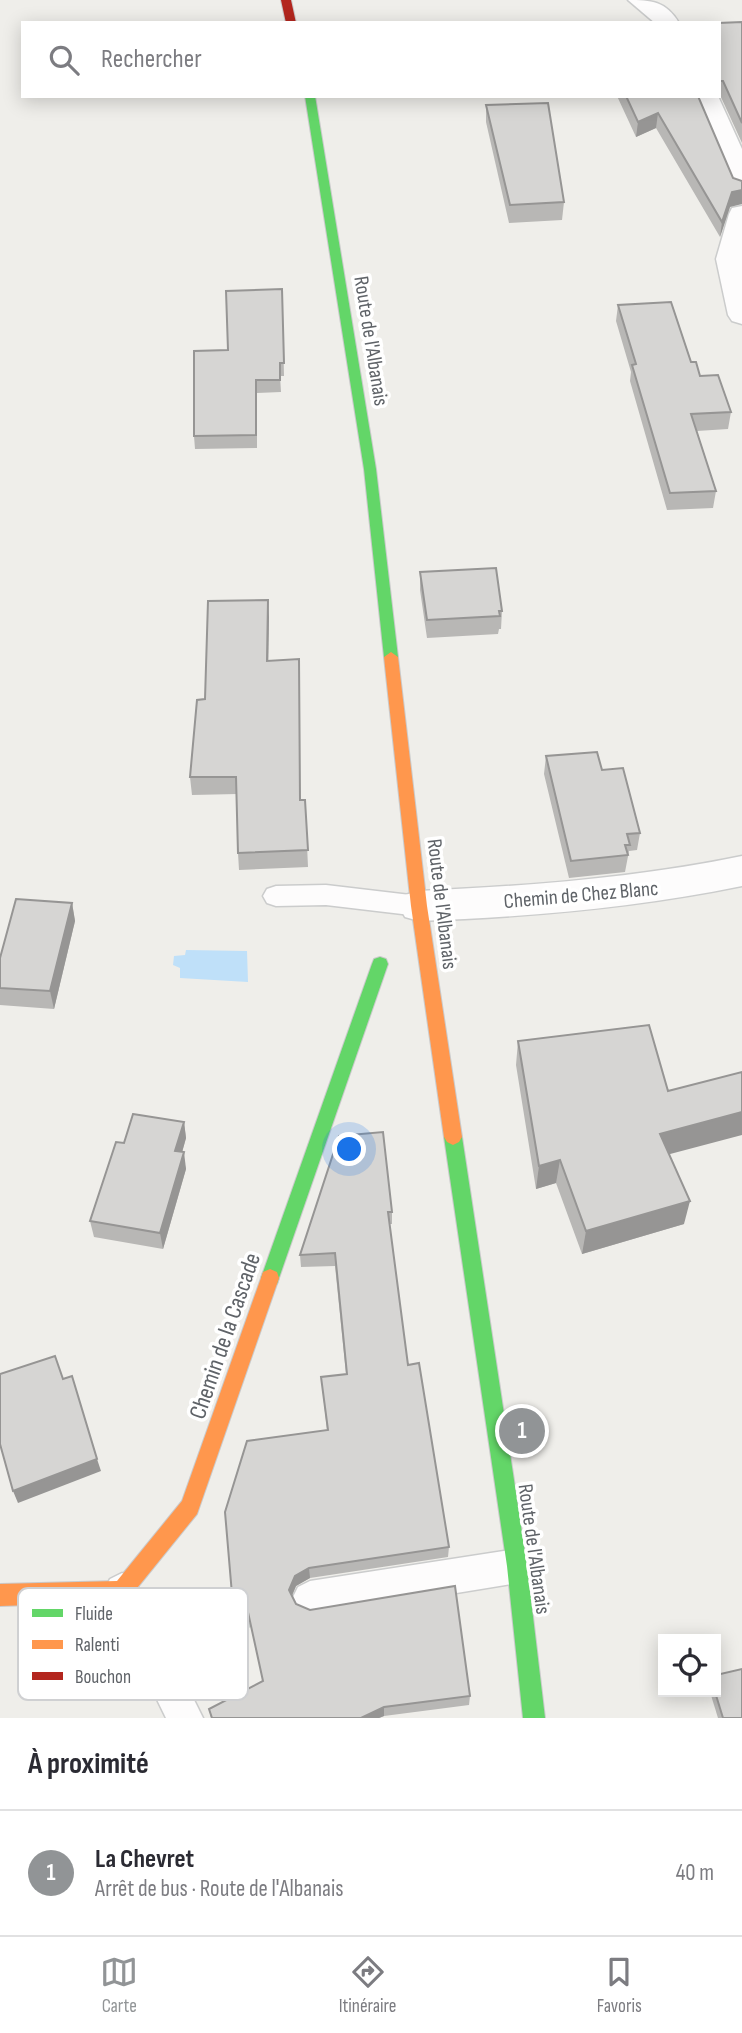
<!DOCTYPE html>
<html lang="fr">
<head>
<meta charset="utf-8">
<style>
  :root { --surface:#fff; --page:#f7f7f7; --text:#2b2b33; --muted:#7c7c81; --line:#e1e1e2; --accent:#919496 }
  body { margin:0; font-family:"Sofia Sans Condensed",sans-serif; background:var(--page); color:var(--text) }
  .controls { position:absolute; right:21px; bottom:21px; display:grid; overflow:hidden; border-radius:0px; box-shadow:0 4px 18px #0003 }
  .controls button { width:63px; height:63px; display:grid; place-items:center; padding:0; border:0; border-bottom:2px solid var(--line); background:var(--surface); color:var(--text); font:35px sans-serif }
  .you { position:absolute; left:350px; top:1150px; width:24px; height:24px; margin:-18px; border:5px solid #fff; border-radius:50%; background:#1a73e8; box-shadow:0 0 0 10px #1a73e833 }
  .badge { display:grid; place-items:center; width:46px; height:46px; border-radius:50%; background:var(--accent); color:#fff; font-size:23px; font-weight:700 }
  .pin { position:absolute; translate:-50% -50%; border:4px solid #fff; box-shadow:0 2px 7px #0006 }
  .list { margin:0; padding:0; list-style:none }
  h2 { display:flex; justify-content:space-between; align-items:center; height:91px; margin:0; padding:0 28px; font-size:30px }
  h2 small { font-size:23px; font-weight:400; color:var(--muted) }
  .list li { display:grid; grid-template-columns:46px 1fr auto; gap:21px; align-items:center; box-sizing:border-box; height:126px; padding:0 28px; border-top:2px solid var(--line) }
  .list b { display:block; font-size:26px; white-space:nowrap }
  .list p { margin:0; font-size:23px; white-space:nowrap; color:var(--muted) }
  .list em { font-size:23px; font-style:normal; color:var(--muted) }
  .icon { flex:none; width:38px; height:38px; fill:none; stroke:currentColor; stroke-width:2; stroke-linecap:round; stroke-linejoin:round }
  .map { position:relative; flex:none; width:742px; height:1718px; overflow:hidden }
  .search { position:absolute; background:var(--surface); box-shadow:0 4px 18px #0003; left:21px; right:21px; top:21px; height:77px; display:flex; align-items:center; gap:18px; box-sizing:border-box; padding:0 24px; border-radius:0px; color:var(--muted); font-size:26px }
  .sheet { height:217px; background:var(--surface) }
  nav { display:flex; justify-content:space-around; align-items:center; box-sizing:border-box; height:98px; border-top:2px solid var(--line); background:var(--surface); font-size:19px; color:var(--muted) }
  nav a { display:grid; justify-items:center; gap:4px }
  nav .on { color:var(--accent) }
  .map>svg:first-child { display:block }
  .water { fill:#bfe0f9 }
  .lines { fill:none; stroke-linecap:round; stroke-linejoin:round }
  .lane-casing { stroke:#cbcccc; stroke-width:3 }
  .street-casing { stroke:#cbcccc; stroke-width:3 }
  .fast-casing { stroke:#cacacb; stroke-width:2 }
  .slow-casing { stroke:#cacacb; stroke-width:2 }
  .jam-casing { stroke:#cacacb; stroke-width:2 }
  .path { stroke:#cacfcc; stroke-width:5; stroke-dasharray:9 4.5; stroke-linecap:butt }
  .lane { fill:#fdfcfc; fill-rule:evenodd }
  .street { fill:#fdfcfc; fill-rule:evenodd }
  .fast { fill:#63d668; fill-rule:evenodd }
  .slow { fill:#ff974d; fill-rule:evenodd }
  .jam { fill:#b3261e; fill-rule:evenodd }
  .wall { fill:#b8b7b5 }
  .shaded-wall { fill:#969594 }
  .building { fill:#d6d5d3; stroke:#969594; stroke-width:2 }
  .labels { text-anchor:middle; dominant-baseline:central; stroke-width:7; stroke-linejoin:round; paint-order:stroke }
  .street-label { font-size:21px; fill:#5f6368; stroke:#fff }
  .near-street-label { font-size:24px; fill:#5f6368; stroke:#fff }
  .key { fill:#fff; stroke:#cfd0d2; stroke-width:2 }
  .key-label { font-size:19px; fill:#5f6368 }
</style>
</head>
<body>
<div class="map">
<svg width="742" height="1718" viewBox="0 0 742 1718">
  <rect width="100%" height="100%" fill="#efeeea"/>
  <polygon class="water" points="186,950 247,951 248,982 180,978 180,968 173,965 174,956 185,955"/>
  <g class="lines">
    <defs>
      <g id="lane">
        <polygon points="326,885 419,896 428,899 432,906 428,913 419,916 326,905 276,906 267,903 263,896 267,889 276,886"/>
        <polygon points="517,1549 529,1554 534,1566 529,1578 517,1583 310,1617 298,1611 292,1599 298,1587 310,1581"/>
        <polygon points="122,1573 134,1579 203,1718 166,1718 104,1591 110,1579"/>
      </g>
      <g id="street">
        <path d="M 628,0 C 651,0 666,1 679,23 L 655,23 Z"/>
        <polygon points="693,96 718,96 742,149 742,194 733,192 727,173"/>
        <polygon points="742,206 742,324 732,321 728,315 716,259 729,214 732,208"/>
        <path d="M 742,856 L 742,886 C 635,908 528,917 419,921 L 405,917 L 399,906 L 405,895 L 419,891 C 528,886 635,878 742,856 Z"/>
      </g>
      <g id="fast">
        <polygon points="305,96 315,96 376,469 398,657 391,662 384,657 364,469"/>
        <polygon points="380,957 386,959 388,964 279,1278 277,1284 270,1287 263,1284 261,1278 372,964 374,959"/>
        <polygon points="453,1129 459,1132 462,1137 527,1566 545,1718 523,1718 507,1566 444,1137 447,1132"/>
      </g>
      <g id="slow">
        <polygon points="391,652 398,657 427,906 462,1137 459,1142 453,1145 447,1142 444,1137 411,906 384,657"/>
        <polygon points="270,1269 277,1272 279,1278 197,1514 129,1598 122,1602 0,1606 0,1584 117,1581 182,1501 261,1278 263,1272"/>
      </g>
      <polygon id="jam" points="281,0 291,0 296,23 286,23"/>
    </defs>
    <use href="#lane" class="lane-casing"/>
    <use href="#street" class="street-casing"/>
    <use href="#fast" class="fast-casing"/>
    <use href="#slow" class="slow-casing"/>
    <use href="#jam" class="jam-casing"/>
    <polyline class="path" points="191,1638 254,1624"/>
    <use href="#lane" class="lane"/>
    <use href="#street" class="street"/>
    <use href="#fast" class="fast"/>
    <use href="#slow" class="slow"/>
    <use href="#jam" class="jam"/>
  </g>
  <g class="wall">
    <polygon points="742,22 742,143 720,95 719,95 719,23"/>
    <polygon points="617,96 698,96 730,207 720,237 656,128 636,137"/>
    <polygon points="486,105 564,202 562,220 509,223 486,122"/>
    <polygon points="282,289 284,376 280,376 281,392 257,393 257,448 195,449 194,436 228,350"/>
    <polygon points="618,305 691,362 700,376 731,412 728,429 697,431 716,491 713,508 667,510 630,381 631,372 616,321"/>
    <polygon points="420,572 502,611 501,629 499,629 498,634 427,638 420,590"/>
    <polygon points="268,600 268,661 299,677 300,800 305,800 308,867 239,870 238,853 237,794 192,795 190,777 205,699"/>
    <polygon points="546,756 602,770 640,833 637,850 629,851 625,872 569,878 544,774"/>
    <polygon points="72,903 75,921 54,1009 0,1005 0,958"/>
    <polygon points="518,1041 669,1154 684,1224 582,1254 556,1183 536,1189 516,1065"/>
    <polygon points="184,1122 186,1138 182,1152 186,1169 163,1249 94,1237 90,1221 124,1143"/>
    <polygon points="339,1136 392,1212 392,1224 389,1224 408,1365 449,1547 448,1557 310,1578 296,1586 292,1596 296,1604 470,1696 469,1705 384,1716 379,1718 211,1718 209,1709 263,1681 248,1613 235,1616 233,1606 327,1430 321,1377 346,1374 335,1266 301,1267 300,1255"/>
    <polygon points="710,1692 716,1692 742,1718 718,1718"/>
  </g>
  <g class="shaded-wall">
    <polygon points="658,113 656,128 636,137 638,122"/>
    <polygon points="742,190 742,204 730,207 720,237 722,222 732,192"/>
    <polygon points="268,600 269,617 268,678 267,661"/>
    <polygon points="72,903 75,921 54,1009 50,991"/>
    <polygon points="742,1112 742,1135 655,1158 660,1134"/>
    <polygon points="184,1122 186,1138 178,1167 175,1151"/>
    <polygon points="184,1152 186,1169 163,1249 160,1233"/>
    <polygon points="560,1160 556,1183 536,1189 539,1166"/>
    <polygon points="690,1201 684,1224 582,1254 586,1231"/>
    <polygon points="97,1459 101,1471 18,1503 13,1491"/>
    <polygon points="309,1568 310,1578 296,1586 290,1600 289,1590 295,1576"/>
    <polygon points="246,1603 248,1613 235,1616 233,1606"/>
    <polygon points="384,1707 384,1716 379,1718 361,1718"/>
  </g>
  <g class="building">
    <polygon points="742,22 742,123 723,81 719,81 719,23"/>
    <polygon points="626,96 698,96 733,178 742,181 742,190 732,192 722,222 658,113 638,122"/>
    <polygon points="548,103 564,202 510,205 486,105"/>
    <polygon points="282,289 284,363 280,363 280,380 256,380 256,435 194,436 194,351 228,350 226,291"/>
    <polygon points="671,302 691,362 696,362 700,376 718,375 731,412 691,414 716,491 670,493 632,365 636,364 618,305"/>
    <polygon points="496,568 502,611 499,611 500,616 427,620 420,572"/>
    <polygon points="268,600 267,661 299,659 300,800 305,800 308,850 238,853 236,777 190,777 197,700 205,699 208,601"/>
    <polygon points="597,752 602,770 623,768 640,833 627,834 630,845 625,845 628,855 571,861 546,756"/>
    <polygon points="16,899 72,903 50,991 0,988 0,958"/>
    <polygon points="649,1025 668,1091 742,1072 742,1112 660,1134 690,1201 586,1231 560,1160 539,1166 518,1041"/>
    <polygon points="133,1114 184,1122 175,1151 184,1152 160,1233 90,1221 116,1142 124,1143"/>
    <polygon points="383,1132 392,1212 388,1212 408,1365 419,1363 449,1547 309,1568 295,1576 289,1590 296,1604 310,1610 455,1586 470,1696 384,1707 361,1718 212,1718 209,1709 263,1681 246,1603 233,1606 225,1512 247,1441 328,1430 321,1377 347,1374 335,1253 300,1255 339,1136"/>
    <polygon points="55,1356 63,1379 72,1376 97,1459 13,1491 0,1444 0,1374"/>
    <polygon points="742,1669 742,1718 723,1718 715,1692 716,1675"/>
  </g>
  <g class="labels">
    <g class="street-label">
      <text transform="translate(371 341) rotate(81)">Route de l'Albanais</text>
      <text transform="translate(581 895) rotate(-5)">Chemin de Chez Blanc</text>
      <text transform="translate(442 904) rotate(83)">Route de l'Albanais</text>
      <text transform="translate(534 1549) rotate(82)">Route de l'Albanais</text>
    </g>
    <g class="near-street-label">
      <text transform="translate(225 1336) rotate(-71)">Chemin de la Cascade</text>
    </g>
  </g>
  <rect x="18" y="1588" width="230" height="112" rx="10" class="key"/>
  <rect x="32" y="1609" width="31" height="8" fill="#63d668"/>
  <rect x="32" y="1640" width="31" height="9" fill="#ff974d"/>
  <rect x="32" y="1672" width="31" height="8" fill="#b3261e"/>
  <g class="key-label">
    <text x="75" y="1620">Fluide</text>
    <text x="75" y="1651">Ralenti</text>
    <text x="75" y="1683">Bouchon</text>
  </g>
</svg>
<div class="controls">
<button><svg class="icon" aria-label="locate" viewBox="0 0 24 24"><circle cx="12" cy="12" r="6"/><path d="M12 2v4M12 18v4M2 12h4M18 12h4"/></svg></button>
</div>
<div class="you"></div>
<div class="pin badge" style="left:522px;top:1431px">1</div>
<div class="search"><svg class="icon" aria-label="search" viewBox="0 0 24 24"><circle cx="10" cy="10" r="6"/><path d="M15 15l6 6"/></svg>Rechercher</div>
</div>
<section class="sheet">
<h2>À proximité<small></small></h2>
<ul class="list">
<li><span class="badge">1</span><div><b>La Chevret</b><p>Arrêt de bus · Route de l'Albanais</p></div><em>40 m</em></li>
</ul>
</section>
<nav>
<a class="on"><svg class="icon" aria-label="map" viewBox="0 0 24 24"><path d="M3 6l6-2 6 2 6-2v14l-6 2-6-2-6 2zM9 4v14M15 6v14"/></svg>Carte</a>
<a><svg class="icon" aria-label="directions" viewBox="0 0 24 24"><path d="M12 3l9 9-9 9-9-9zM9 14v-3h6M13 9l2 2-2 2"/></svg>Itinéraire</a>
<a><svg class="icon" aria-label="saved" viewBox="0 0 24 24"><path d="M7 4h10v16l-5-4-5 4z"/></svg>Favoris</a>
</nav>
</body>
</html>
